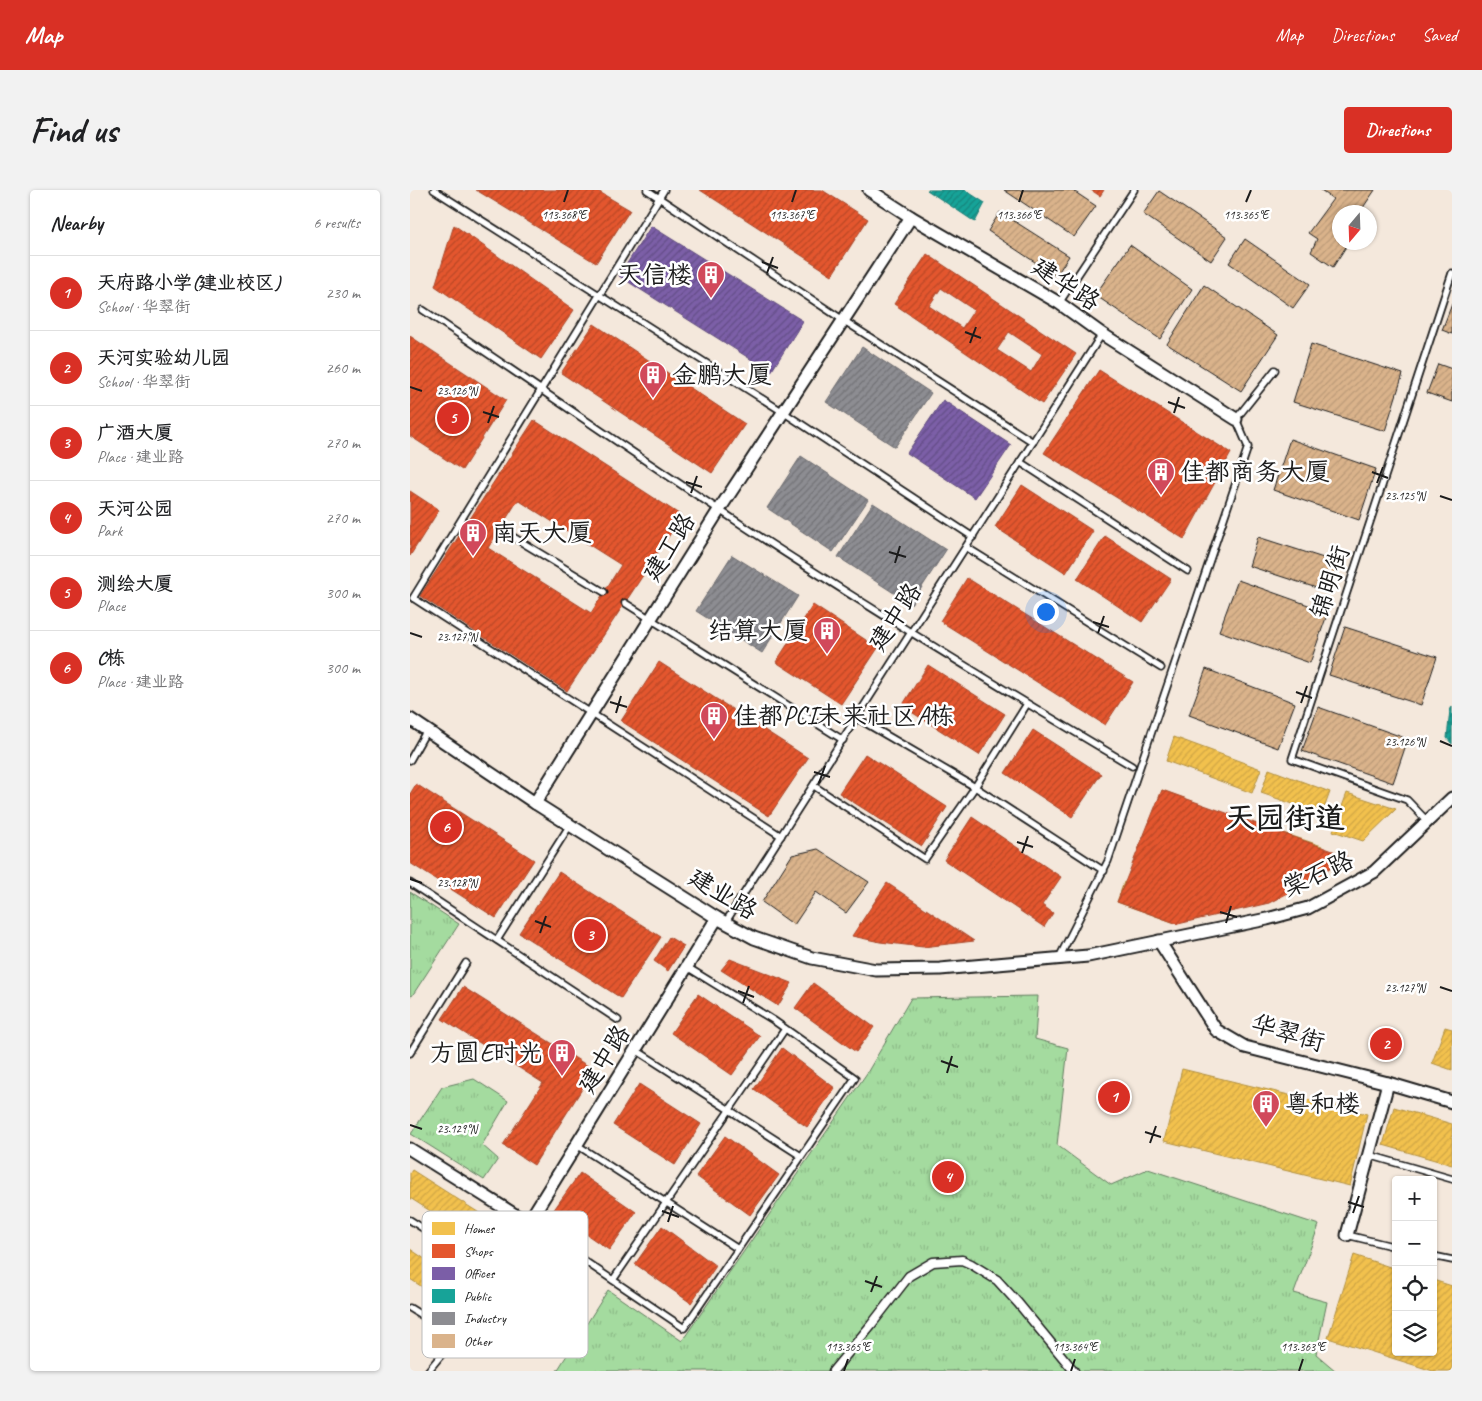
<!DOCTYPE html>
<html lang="en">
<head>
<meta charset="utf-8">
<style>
  :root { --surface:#fff; --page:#f2f2f2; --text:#202124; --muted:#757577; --line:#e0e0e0; --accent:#d93025 }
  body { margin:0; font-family:Caveat,"LXGW WenKai TC",sans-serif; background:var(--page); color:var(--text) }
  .controls { position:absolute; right:15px; bottom:15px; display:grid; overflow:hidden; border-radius:5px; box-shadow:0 1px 4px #0004 }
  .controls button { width:45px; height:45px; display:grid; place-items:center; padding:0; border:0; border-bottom:1px solid var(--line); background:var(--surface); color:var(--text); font:25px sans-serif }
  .compass { position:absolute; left:922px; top:15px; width:45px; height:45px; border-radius:50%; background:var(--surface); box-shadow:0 1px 4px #0004; rotate:199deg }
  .you { position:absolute; left:635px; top:421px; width:18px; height:18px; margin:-12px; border:4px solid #fff; border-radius:50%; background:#1a73e8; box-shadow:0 0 0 8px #1a73e833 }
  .badge { display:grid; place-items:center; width:32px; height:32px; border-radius:50%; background:var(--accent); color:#fff; font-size:16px; font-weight:700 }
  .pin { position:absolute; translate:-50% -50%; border:2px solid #fff; box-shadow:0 1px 5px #0006 }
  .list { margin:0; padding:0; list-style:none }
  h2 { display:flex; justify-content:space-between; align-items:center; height:65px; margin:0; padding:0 20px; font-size:21px }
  h2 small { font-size:16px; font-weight:400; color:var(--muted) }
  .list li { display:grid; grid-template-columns:32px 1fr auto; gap:15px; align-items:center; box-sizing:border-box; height:75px; padding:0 20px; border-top:1px solid var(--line) }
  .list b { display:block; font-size:19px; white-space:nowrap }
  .list p { margin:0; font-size:16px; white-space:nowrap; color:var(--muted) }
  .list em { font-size:16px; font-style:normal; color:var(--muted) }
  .icon { flex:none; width:28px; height:28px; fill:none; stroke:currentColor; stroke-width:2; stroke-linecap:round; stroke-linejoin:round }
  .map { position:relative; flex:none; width:1042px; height:1181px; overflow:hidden; border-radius:5px }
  header { display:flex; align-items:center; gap:30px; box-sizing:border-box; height:70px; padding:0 25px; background:var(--accent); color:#fff }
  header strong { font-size:24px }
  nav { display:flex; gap:28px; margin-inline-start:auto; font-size:18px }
  .intro { display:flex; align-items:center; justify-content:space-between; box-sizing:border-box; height:120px; padding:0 30px }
  h1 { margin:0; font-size:35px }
  .button { padding:12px 22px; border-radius:5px; background:var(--accent); color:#fff; font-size:18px; font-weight:700 }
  main { display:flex; gap:30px; padding:0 30px }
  aside { flex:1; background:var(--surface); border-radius:5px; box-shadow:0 1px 4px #0004 }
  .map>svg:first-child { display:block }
  .grass { fill:url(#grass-tufts); stroke:#607c5e }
  .homes { fill:url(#homes-hatch); stroke:#b2903f }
  .shops { fill:url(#shops-hatch); stroke:#a84529; fill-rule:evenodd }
  .offices { fill:url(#offices-hatch); stroke:#5e4a7d }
  .public { fill:url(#public-hatch); stroke:#187a73 }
  .industry { fill:url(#industry-hatch); stroke:#6b6b6f }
  .building { fill:url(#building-hatch); stroke:#1c1c1c }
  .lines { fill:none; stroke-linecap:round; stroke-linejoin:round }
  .service-casing { stroke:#1c1c1c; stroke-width:9 }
  .pedestrian-casing { stroke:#1c1c1c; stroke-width:11 }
  .minor-casing { stroke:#1c1c1c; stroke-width:15 }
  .service { stroke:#fff; stroke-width:5.5 }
  .pedestrian { stroke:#fff; stroke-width:8 }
  .minor { stroke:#fff; stroke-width:11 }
  .ticks { fill:none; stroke:#1c1c1c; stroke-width:2 }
  .labels { text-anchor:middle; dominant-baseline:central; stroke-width:5; stroke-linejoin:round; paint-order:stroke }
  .poi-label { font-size:25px; fill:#1c1c1c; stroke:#fff; text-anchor:start }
  .street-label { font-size:25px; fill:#1c1c1c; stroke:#fff }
  .district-label { font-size:30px; font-weight:bold; fill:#1c1c1c; stroke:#fff }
  .key { fill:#fff; stroke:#bbb; stroke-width:1 }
  .key-label { font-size:14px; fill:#1c1c1c }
  .ticks-label { font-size:12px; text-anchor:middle; fill:#1c1c1c; stroke:#fff; stroke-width:5; stroke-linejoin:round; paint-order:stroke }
</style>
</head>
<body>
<header>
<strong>Map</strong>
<nav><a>Map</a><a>Directions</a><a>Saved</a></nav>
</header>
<div class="intro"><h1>Find us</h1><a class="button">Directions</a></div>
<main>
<aside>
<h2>Nearby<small>6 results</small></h2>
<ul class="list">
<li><span class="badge">1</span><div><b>天府路小学(建业校区)</b><p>School · 华翠街</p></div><em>230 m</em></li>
<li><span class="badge">2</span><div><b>天河实验幼儿园</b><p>School · 华翠街</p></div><em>260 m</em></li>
<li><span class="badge">3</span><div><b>广酒大厦</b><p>Place · 建业路</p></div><em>270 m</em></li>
<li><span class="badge">4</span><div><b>天河公园</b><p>Park</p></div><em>270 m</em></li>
<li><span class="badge">5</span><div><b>测绘大厦</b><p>Place</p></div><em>300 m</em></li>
<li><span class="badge">6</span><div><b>C栋</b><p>Place · 建业路</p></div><em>300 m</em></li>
</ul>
</aside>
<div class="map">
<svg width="1042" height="1181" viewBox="0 0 1042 1181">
  <defs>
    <pattern id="grass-tufts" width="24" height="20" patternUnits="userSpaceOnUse" patternTransform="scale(1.25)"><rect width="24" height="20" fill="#a4db9f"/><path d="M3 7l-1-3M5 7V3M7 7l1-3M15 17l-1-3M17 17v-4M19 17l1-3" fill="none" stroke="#8dbb88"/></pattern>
    <pattern id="homes-hatch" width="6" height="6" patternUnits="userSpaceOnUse" patternTransform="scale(1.25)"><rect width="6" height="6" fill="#f2c14e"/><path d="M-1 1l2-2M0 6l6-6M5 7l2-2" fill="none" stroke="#cfa544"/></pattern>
    <pattern id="shops-hatch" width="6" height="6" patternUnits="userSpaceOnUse" patternTransform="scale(1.25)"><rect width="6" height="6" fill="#e4572e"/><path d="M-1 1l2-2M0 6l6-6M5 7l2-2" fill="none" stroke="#b84726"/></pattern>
    <pattern id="offices-hatch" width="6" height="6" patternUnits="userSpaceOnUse" patternTransform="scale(1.25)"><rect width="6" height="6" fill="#7b5ea7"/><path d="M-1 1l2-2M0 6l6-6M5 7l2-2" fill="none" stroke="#644d87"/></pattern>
    <pattern id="public-hatch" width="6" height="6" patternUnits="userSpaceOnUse" patternTransform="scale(1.25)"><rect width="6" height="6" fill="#17a398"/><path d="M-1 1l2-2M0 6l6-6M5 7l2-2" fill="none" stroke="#14847b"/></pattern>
    <pattern id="industry-hatch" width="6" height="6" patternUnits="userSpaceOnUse" patternTransform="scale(1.25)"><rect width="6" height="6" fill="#8d8d92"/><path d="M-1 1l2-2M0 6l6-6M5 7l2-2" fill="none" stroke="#727276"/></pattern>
    <pattern id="building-hatch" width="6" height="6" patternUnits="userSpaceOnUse" patternTransform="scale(1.25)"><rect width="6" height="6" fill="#dab38b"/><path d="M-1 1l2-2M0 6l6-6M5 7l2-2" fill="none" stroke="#ba9977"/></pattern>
  </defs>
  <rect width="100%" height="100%" fill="#f4e8dc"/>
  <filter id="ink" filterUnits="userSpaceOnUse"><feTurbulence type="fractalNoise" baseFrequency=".02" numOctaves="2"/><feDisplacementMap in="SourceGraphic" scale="10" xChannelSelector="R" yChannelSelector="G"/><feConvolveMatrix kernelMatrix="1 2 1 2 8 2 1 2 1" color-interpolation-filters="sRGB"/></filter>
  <g filter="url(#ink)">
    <g class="grass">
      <polygon points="0,702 49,734 2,806 0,805"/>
      <polygon points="628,806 625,849 658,858 647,955 701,995 738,979 909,1035 884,1103 917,1112 906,1164 926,1181 147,1181 198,1100 272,1151 457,883 501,808"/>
      <polygon points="64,889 98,911 72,955 88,969 74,990 1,944 32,897"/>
    </g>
    <g class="homes">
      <polygon points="764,547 851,579 842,603 756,571"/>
      <polygon points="859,579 920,602 912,624 851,603"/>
      <polygon points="752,600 843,634 834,656 744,623"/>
      <polygon points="937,603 986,619 953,651 923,641"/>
      <polygon points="852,636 912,656 904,678 844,658"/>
      <polygon points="736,645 827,679 819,701 728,668"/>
      <polygon points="836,681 866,692 859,713 828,703"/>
      <polygon points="714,692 776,713 768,734 707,712"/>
      <polygon points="1035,837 1042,839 1042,880 1022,873"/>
      <polygon points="772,879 957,924 940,996 754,951"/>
      <polygon points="984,917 1042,934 1042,975 973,955"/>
      <polygon points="2,980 85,1033 72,1054 0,1008 0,983"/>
      <polygon points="0,1059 48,1091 34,1111 0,1089"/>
      <polygon points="944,1065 986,1079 986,1162 1023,1162 1023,1090 1042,1096 1042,1181 1023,1181 918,1148"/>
    </g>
    <g class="shops">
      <polygon points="66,0 186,0 220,20 186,73"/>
      <polygon points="290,0 412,0 458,29 422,85"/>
      <polygon points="681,0 694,0 690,6"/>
      <polygon points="44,35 164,120 131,169 25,96"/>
      <path d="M 517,64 L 666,164 L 632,214 L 484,114 ZM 531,98 L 564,120 L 552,138 L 519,116 ZM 599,142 L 632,164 L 621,182 L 587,160 Z"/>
      <polygon points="184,134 335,234 302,283 151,183"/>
      <polygon points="0,146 96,210 52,280 0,246"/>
      <polygon points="689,180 821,263 774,349 634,263"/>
      <path d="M 124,230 L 272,326 L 157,501 L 10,406 ZM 108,310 L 211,375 L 181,423 L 78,358 Z"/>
      <polygon points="612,295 683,341 656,383 585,337"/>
      <polygon points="0,301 29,320 0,366"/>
      <polygon points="695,346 761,389 732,432 667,389"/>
      <polygon points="557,388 723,492 695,535 530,431"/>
      <polygon points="403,415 468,458 431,514 366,472"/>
      <polygon points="249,472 398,568 359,626 211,531"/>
      <polygon points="518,475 595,524 569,565 492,516"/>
      <polygon points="623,540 691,584 662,627 595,583"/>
      <polygon points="455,564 537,617 512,656 429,603"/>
      <polygon points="6,594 124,670 86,728 0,673 0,604"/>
      <polygon points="752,600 937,666 901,691 859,713 768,734 707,712"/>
      <polygon points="562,627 651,687 632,715 643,723 634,737 534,670"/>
      <polygon points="149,682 251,747 211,808 109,743"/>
      <polygon points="477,693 564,751 513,757 470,752 442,746"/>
      <polygon points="259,747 274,756 258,781 244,771"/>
      <polygon points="320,769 382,793 368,816 311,780"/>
      <polygon points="403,793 464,837 446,862 385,818"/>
      <polygon points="53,797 184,880 124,975 93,955 133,893 32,829"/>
      <polygon points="288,804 350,846 322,885 261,843"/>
      <polygon points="372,858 425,898 397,937 344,899"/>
      <polygon points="229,894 291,934 265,975 203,935"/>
      <polygon points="315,946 369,985 340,1025 286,986"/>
      <polygon points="170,983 226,1022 199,1060 143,1021"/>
      <polygon points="252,1036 306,1076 281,1113 225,1074"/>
    </g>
    <g class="offices">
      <polygon points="241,36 393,131 361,182 209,86"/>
      <polygon points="533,210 601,255 565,308 497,263"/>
    </g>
    <g class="public">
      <polygon points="517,0 555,0 575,13 565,32"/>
      <polygon points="1042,517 1042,554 1037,548 1040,520"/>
    </g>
    <g class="industry">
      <polygon points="452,157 521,203 485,257 416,212"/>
      <polygon points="391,266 458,310 423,362 357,318"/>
      <polygon points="463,313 536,360 501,414 428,367"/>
      <polygon points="322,365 388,406 352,463 286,421"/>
    </g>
    <g class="building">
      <polygon points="594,0 662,0 686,16 664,47"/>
      <polygon points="911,0 965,0 950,22 929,22 929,52 939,52 923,77 901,62 907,49 898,43 923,9"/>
      <polygon points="749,1 817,47 801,71 733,24"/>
      <polygon points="590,22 659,66 646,86 578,41"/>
      <polygon points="835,49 900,94 883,118 819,73"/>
      <polygon points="720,55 782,99 750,149 685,105"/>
      <polygon points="794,95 868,145 831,201 757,154"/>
      <polygon points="1042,114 1042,144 1032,140"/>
      <polygon points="901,154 993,184 975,241 883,212"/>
      <polygon points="1028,174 1042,179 1042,212 1017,203"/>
      <polygon points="880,249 966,279 949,330 863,300"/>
      <polygon points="848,347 929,373 919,402 839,376"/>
      <polygon points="828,390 918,422 900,473 809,441"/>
      <polygon points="935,437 1027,467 1011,515 919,485"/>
      <polygon points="796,479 885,513 868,558 779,525"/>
      <polygon points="908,517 998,549 983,593 892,561"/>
      <polygon points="408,659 459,692 436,723 406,702 384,735 352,712 382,665"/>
    </g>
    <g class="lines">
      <defs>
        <g id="service">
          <polyline points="24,0 373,222 563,347"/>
          <polyline points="237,0 433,130 623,252"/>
          <polyline points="254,0 3,408 371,646"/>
          <polyline points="649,113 724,0"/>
          <path d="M 13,120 C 112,186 209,254 308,319 C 443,409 582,493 722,576"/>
          <polyline points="610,272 778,381"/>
          <polyline points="90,339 194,402"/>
          <polyline points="556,357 751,478"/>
          <polyline points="215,413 433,550"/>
          <polyline points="447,528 565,597 694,681"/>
          <polyline points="0,570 17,540"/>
          <polyline points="404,596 515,669 565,597 617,514"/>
          <polyline points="1017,631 997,610 882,569 1042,83"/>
          <polyline points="0,693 208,830"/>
          <polyline points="315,733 692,144"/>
          <polyline points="87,750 160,635"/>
          <polyline points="649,768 698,671 838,257 826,229 865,180"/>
          <polyline points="226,860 391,966"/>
          <polyline points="0,863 56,773"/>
          <polyline points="167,955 328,1059"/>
          <polyline points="959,965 1042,989"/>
          <polyline points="0,1030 86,1085 46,1147 18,1181"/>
          <polyline points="118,1033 274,1138 445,888 363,830 277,777"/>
          <polyline points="937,1045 986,1057"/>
          <polyline points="1023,1066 1042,1070"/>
          <polyline points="203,1090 375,839"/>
          <polyline points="0,1118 46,1147"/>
        </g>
        <polyline id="pedestrian" points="423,1181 461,1135 499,1086 523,1072 552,1070 561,1074 587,1090 608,1113 664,1181"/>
        <g id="minor">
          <polyline points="459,0 501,27 649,113 692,144 826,229"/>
          <polyline points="0,529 125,613 307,728 344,748 402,768 466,780 530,779 678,766 857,729 898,718 964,682 1042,608"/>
          <polyline points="125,613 309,320 501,27"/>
          <polyline points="749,751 806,840 835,857 978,893 1042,912"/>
          <polyline points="0,959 118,1033 307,728"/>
          <polyline points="937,1045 978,893"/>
        </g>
      </defs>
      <use href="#service" class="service-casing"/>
      <use href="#pedestrian" class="pedestrian-casing"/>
      <use href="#minor" class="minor-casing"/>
      <use href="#service" class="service"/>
      <use href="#pedestrian" class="pedestrian"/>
      <use href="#minor" class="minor"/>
    </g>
  </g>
  <path class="ticks" d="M 154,12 L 158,0M 382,12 L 386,0M 609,12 L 613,0M 836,12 L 841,0M 352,72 L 368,78M 357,83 L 363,67M 555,142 L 571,148M 560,153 L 566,137M 0,197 L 12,201M 758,212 L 775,218M 73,222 L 89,227M 764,223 L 769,207M 78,233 L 84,216M 962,282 L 978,288M 276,292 L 292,297M 967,293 L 973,277M 281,303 L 287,286M 1030,306 L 1042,310M 479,362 L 496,367M 485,373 L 490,356M 683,432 L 699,437M 0,443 L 12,447M 688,443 L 694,426M 886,502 L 902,508M 200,512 L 217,517M 891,513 L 897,496M 206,523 L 211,506M 1030,551 L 1042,556M 404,582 L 420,587M 409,593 L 415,576M 607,652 L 623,657M 612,663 L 618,646M 0,689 L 12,693M 810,722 L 827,727M 125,731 L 141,737M 816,733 L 821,716M 130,743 L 136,726M 1030,797 L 1042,801M 328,801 L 344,807M 333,813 L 339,796M 531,871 L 548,877M 537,883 L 542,866M 0,935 L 12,939M 735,942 L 751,947M 740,953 L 746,936M 938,1012 L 954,1017M 252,1021 L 269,1027M 943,1023 L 949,1006M 258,1032 L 263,1016M 455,1091 L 472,1097M 461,1102 L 467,1086M 434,1181 L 438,1169M 661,1181 L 665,1169M 889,1181 L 893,1169"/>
  <defs>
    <symbol id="building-pin" viewBox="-11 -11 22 30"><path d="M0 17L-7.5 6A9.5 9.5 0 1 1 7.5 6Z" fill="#d1495b" stroke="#fff"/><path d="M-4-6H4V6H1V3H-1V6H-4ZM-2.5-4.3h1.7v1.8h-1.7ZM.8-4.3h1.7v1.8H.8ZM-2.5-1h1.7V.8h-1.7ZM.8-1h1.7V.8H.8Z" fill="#fff"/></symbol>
  </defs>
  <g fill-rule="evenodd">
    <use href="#building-pin" x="285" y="69" width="32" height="43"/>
    <use href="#building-pin" x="227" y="169" width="32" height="43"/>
    <use href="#building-pin" x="735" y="266" width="32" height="43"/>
    <use href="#building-pin" x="47" y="327" width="32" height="43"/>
    <use href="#building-pin" x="401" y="425" width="32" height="43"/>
    <use href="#building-pin" x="288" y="510" width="32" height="43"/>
    <use href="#building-pin" x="136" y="847" width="32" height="43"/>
    <use href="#building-pin" x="840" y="898" width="32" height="43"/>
  </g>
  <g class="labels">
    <g class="poi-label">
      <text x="282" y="85" text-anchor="end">天信楼</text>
      <text x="262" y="185">金鹏大厦</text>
      <text x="770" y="282">佳都商务大厦</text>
      <text x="82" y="343">南天大厦</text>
      <text x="398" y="441" text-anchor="end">结算大厦</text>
      <text x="323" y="526">佳都PCI未来社区A栋</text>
      <text x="133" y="863" text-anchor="end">方圆E时光</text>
      <text x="875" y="914">粤和楼</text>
    </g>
    <g class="street-label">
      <text transform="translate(656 94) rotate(33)">建华路</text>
      <text transform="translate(259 357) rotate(-58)">建工路</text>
      <text transform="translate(920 392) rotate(-72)">锦明街</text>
      <text transform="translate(485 427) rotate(-57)">建中路</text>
      <text transform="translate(908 684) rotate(-25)">棠石路</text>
      <text transform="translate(313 704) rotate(31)">建业路</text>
      <text transform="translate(878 843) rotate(16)">华翠街</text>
      <text transform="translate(194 869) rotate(-58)">建中路</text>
    </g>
    <g class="district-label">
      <text x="875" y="628">天园街道</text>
    </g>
  </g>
  <rect x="12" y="1021" width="166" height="147" rx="8" class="key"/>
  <rect x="22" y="1032" width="23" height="13" fill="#f2c14e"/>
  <rect x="22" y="1054" width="23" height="14" fill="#e4572e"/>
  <rect x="22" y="1077" width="23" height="13" fill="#7b5ea7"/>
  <rect x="22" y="1099" width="23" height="14" fill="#17a398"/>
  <rect x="22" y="1122" width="23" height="13" fill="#8d8d92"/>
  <rect x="22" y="1144" width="23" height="14" fill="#dab38b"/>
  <g class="key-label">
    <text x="54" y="1043">Homes</text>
    <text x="54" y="1066">Shops</text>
    <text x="54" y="1088">Offices</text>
    <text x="54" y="1111">Public</text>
    <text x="54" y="1133">Industry</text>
    <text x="54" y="1156">Other</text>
  </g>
  <g class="ticks-label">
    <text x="382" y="29">113.367°E</text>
    <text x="609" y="29">113.366°E</text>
    <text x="836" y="29">113.365°E</text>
    <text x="154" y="29">113.368°E</text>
    <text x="47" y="205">23.126°N</text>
    <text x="995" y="310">23.125°N</text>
    <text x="47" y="451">23.127°N</text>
    <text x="995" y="556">23.126°N</text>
    <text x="47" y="697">23.128°N</text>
    <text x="995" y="802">23.127°N</text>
    <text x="47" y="943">23.129°N</text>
    <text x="438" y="1161">113.365°E</text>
    <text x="665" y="1161">113.364°E</text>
    <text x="893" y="1161">113.363°E</text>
  </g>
</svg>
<div class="controls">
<button>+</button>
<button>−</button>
<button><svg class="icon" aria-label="locate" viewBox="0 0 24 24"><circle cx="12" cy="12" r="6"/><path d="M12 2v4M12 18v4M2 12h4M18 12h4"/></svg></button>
<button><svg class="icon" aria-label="layers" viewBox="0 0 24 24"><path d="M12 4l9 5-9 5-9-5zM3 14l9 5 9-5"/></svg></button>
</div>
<svg class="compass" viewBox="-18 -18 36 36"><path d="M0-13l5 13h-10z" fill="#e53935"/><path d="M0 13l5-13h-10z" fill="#757577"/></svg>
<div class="you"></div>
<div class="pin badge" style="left:704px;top:907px">1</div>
<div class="pin badge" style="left:976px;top:854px">2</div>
<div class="pin badge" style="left:180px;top:745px">3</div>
<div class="pin badge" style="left:538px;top:987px">4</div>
<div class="pin badge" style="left:43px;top:228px">5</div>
<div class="pin badge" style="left:36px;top:637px">6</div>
</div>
</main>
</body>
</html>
